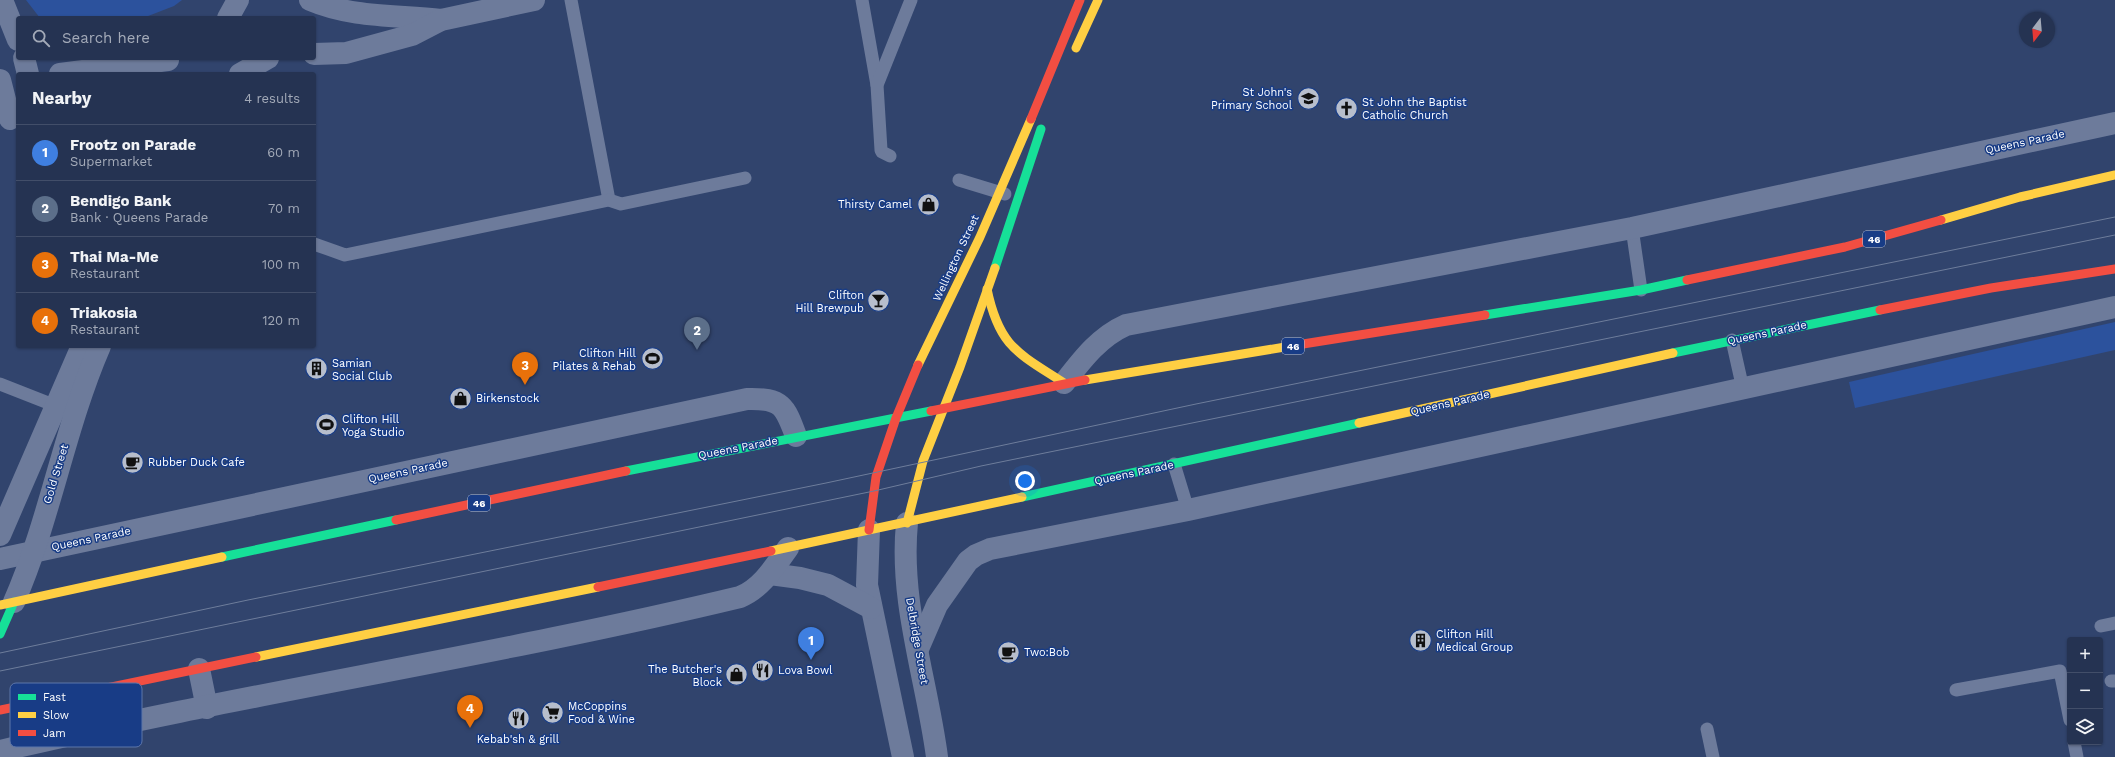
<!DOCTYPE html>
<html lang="en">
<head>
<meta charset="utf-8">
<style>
  :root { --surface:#253352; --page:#2d3b59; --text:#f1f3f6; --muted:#a3aab8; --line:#424e69; --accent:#e797bd }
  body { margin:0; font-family:"Work Sans",sans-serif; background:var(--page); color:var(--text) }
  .controls { position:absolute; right:12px; bottom:12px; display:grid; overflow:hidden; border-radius:4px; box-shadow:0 1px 3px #0004 }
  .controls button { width:36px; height:36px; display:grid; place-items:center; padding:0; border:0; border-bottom:1px solid var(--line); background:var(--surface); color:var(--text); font:20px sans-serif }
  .compass { position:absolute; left:2019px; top:12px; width:36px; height:36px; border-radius:50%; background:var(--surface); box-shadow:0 1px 3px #0004; rotate:196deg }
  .you { position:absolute; left:1025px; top:481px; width:14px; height:14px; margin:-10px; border:3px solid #fff; border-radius:50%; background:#1a73e8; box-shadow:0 0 0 6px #1a73e833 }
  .badge { display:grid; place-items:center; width:26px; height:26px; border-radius:50%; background:var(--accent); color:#fff; font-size:13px; font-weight:700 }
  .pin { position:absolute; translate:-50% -33px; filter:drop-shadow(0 1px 2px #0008) }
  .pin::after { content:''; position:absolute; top:21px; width:14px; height:12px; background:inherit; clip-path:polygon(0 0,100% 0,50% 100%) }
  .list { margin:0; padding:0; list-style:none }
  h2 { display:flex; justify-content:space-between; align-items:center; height:52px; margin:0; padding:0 16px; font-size:17px }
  h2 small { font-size:13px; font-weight:400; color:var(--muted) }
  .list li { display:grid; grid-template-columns:26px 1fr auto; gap:12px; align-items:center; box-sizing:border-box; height:56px; padding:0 16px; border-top:1px solid var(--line) }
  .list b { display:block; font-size:15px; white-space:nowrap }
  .list p { margin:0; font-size:13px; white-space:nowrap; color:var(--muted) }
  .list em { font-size:13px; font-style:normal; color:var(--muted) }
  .icon { flex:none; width:22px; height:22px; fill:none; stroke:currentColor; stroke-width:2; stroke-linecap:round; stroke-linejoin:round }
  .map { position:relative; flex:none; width:2115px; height:757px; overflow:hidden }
  .search { position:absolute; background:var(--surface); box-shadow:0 1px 3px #0004; left:16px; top:16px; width:300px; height:44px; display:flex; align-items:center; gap:10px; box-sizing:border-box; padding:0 14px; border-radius:4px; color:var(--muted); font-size:15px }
  .panel { position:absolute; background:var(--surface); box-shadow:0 1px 3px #0004; left:16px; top:72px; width:300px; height:276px; border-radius:4px }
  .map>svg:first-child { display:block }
  .park { fill:#2c529d }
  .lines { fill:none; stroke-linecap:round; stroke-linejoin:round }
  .lane { stroke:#6d7b9b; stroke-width:13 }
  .street { stroke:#6d7b9b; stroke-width:22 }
  .fast { stroke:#16e098; stroke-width:9 }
  .slow { stroke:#ffcf43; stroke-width:9 }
  .jam { stroke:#f24e42; stroke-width:9 }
  .tram { stroke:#6e7d9b; stroke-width:1 }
  .labels { text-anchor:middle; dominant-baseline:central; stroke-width:3; stroke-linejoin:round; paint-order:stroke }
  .shield { fill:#183c86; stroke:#bac4db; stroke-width:1 }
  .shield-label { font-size:10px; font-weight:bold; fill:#fff }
  .poi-label { font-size:11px; fill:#fff; stroke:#183c86; text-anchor:start }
  .street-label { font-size:11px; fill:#fff; stroke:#183c86 }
  .key { fill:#183c86; stroke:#5d76aa; stroke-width:1 }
  .key-label { font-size:11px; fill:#fff }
</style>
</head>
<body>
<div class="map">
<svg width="2115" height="757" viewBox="0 0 2115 757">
  <rect width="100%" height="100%" fill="#31446d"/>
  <g class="park">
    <polygon points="26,0 182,0 174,6 143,18 40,18"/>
    <polygon points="2115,322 2115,350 1855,408 1849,382"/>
  </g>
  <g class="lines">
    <g class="lane">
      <polyline points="571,0 609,200"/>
      <polyline points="862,0 877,85"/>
      <polyline points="890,156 882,152 881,150 877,85 911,0"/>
      <polyline points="959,180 1005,194"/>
      <polyline points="1632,228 1641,290"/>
      <polyline points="314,244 345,255 609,200 621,204 745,178"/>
      <polyline points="1732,340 1743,389"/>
      <polyline points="0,384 56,406"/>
      <polyline points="1174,464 1188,510"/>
      <polyline points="2101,626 2115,623"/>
      <polyline points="2111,681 2115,681"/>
      <polyline points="1956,690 2060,671 2070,720"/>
      <polyline points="1707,729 1713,757"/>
      <polyline points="2074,742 2077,757"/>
    </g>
    <g class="street">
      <polyline points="2,0 18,40"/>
      <path d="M 310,0 C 352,18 396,15 441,20"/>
      <polyline points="228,18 238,0"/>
      <polyline points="314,54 346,53 412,35 441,20 534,0"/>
      <polyline points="24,58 28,74"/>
      <polyline points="60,74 168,60"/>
      <polyline points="240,74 268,58"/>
      <polyline points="0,80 10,119"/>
      <path d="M 1064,383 C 1082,360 1099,337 1126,325 L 1632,228 L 2115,123"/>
      <path d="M 907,523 C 899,602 927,680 937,757"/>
      <polyline points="869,530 867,585 903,757"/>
      <polyline points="0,535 82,346"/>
      <path d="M 0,559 L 747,399 C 782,398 785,406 796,436"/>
      <polyline points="770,574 800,578 828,585 871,608"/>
      <path d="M 14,602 C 50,520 64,429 100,346"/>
      <polyline points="918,649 937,605 968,561 976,555 990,549 1188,510 2115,307"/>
      <polyline points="199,669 207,708"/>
      <path d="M 0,751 C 245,693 495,656 740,597 C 762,588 775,566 788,548"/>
    </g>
    <g class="fast">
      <polyline points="995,268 1041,129"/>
      <polyline points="1485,315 1641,290 1687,280"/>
      <polyline points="1673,353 1880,310"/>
      <polyline points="626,471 931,411"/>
      <polyline points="1022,497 1359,423"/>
      <polyline points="222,557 396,520"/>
      <polyline points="0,634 14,602"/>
    </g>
    <g class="slow">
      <polyline points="1076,48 1098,0"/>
      <polyline points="1941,220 2020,197 2115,175"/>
      <path d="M 987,289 C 999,347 1018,353 1064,383"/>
      <polyline points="918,365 980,237 1031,119"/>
      <polyline points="1085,380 1303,344"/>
      <polyline points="1359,423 1673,353"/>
      <polyline points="907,523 923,461 960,367 995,268"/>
      <polyline points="771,551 1022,497"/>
      <polyline points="0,605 222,557"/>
      <polyline points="256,657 598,587"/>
    </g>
    <g class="jam">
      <polyline points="1031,119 1080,0"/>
      <polyline points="1687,280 1845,247 1941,220"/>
      <polyline points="1880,310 1991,288 2115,269"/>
      <polyline points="1303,344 1485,315"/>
      <polyline points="931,411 1085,380"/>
      <polyline points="396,520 626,471"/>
      <polyline points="869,530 876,477 896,418 918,365"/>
      <polyline points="598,587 771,551"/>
      <polyline points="0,710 256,657"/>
    </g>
    <g class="tram">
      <polyline points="0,653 248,600 826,483 1196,404 2115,217"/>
      <polyline points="0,671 874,491 981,466 2115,235"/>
    </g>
  </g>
  <defs>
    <symbol id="school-disc" viewBox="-11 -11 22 22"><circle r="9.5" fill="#b7becc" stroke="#183c86"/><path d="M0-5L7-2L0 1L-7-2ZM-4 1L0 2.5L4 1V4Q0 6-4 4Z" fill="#111"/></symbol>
    <symbol id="church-disc" viewBox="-11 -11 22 22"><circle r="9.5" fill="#b7becc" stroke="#183c86"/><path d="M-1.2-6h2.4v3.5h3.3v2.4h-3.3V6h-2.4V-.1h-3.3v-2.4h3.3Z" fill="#111"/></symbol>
    <symbol id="shop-disc" viewBox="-11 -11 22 22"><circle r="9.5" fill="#b7becc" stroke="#183c86"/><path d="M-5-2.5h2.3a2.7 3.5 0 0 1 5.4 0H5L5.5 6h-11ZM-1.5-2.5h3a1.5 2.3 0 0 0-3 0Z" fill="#111"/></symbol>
    <symbol id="bar-disc" viewBox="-11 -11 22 22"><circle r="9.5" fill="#b7becc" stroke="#183c86"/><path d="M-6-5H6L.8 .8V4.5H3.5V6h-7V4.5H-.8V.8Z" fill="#111"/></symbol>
    <symbol id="stadium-disc" viewBox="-11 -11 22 22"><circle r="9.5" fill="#b7becc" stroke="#183c86"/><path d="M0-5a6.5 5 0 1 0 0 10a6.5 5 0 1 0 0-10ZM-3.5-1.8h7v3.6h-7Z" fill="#111"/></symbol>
    <symbol id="building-disc" viewBox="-11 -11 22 22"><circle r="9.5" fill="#b7becc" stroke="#183c86"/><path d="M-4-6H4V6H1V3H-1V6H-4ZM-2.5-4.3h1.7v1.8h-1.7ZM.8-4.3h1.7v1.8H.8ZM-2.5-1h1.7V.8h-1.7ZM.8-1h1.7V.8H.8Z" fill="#111"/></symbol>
    <symbol id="cafe-disc" viewBox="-11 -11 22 22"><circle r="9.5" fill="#b7becc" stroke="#183c86"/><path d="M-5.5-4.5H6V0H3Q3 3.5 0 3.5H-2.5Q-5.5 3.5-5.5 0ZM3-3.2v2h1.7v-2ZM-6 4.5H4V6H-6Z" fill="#111"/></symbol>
    <symbol id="restaurant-disc" viewBox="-11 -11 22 22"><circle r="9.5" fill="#b7becc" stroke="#183c86"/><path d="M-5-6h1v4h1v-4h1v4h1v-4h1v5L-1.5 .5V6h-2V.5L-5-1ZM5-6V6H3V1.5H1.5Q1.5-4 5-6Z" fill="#111"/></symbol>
    <symbol id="supermarket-disc" viewBox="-11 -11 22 22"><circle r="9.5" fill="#b7becc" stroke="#183c86"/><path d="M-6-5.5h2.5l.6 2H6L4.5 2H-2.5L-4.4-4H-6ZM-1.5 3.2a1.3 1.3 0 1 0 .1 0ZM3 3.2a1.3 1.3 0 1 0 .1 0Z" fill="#111"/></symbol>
  </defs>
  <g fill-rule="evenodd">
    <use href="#school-disc" x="1296" y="86" width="25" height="25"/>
    <use href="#church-disc" x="1334" y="96" width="25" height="25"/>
    <use href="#shop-disc" x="916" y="192" width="25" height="25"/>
    <use href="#bar-disc" x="866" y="288" width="25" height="25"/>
    <use href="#stadium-disc" x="640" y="346" width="25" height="25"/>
    <use href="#building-disc" x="304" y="356" width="25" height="25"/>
    <use href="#shop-disc" x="448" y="386" width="25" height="25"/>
    <use href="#stadium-disc" x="314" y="412" width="25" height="25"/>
    <use href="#cafe-disc" x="120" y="450" width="25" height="25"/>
    <use href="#building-disc" x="1408" y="628" width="25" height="25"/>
    <use href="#cafe-disc" x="996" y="640" width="25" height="25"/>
    <use href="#restaurant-disc" x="750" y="658" width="25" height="25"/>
    <use href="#shop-disc" x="724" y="662" width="25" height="25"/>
    <use href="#supermarket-disc" x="540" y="700" width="25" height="25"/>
    <use href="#restaurant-disc" x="506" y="706" width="25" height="25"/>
  </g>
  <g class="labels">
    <g class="shield">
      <rect x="1863" y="231" width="22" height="16" rx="3"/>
      <rect x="1282" y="338" width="22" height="16" rx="3"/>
      <rect x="468" y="495" width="22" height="16" rx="3"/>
    </g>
    <g class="shield-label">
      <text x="1874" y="239">46</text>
      <text x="1293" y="346">46</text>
      <text x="479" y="503">46</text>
    </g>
    <g class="poi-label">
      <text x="1292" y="92" text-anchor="end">St John's<tspan x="1292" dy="13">Primary School</tspan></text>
      <text x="1362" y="102">St John the Baptist<tspan x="1362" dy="13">Catholic Church</tspan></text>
      <text x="912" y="204" text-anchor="end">Thirsty Camel</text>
      <text x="864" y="295" text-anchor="end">Clifton<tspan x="864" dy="13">Hill Brewpub</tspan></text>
      <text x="636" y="353" text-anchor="end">Clifton Hill<tspan x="636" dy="13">Pilates &amp; Rehab</tspan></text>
      <text x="332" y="363">Samian<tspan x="332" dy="13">Social Club</tspan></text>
      <text x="476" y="398">Birkenstock</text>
      <text x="342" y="419">Clifton Hill<tspan x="342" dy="13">Yoga Studio</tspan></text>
      <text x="148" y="462">Rubber Duck Cafe</text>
      <text x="1436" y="634">Clifton Hill<tspan x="1436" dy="13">Medical Group</tspan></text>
      <text x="1024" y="652">Two:Bob</text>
      <text x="722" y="669" text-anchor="end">The Butcher's<tspan x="722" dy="13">Block</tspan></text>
      <text x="778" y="670">Lova Bowl</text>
      <text x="568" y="706">McCoppins<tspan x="568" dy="13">Food &amp; Wine</tspan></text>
      <text x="518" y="739" text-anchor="middle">Kebab'sh &amp; grill</text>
    </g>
    <g class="street-label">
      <text transform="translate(2025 142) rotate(-12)">Queens Parade</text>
      <text transform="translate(956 258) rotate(-65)">Wellington Street</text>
      <text transform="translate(1767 333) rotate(-12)">Queens Parade</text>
      <text transform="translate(1450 403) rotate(-13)">Queens Parade</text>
      <text transform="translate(738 448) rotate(-11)">Queens Parade</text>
      <text transform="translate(408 471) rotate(-12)">Queens Parade</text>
      <text transform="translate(1134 473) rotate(-12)">Queens Parade</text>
      <text transform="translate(56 474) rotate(-73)">Gold Street</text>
      <text transform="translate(91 539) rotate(-12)">Queens Parade</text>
      <text transform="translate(917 641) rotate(80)">Delbridge Street</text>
    </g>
  </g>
  <rect x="10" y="683" width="132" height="64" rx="6" class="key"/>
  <rect x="18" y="694" width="18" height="6" fill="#16e098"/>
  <rect x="18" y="712" width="18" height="6" fill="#ffcf43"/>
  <rect x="18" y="730" width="18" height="6" fill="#f24e42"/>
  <g class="key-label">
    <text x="43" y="701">Fast</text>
    <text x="43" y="719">Slow</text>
    <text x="43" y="737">Jam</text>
  </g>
</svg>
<div class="controls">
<button>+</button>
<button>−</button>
<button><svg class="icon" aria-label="layers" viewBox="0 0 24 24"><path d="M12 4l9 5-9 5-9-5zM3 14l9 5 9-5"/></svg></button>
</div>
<svg class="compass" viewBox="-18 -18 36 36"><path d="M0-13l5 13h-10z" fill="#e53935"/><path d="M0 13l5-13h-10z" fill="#a3aab8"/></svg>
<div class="you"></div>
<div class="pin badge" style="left:811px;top:660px;background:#3f7fe0">1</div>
<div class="pin badge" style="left:697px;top:350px;background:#5c6f8a">2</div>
<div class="pin badge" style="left:525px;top:385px;background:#e8710a">3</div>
<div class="pin badge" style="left:470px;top:728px;background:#e8710a">4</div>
<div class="search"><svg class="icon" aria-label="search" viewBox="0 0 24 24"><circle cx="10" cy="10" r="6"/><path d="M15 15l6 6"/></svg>Search here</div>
<section class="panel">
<h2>Nearby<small>4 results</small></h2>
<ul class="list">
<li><span class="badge" style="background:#3f7fe0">1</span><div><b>Frootz on Parade</b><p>Supermarket</p></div><em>60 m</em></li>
<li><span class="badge" style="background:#5c6f8a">2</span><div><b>Bendigo Bank</b><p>Bank · Queens Parade</p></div><em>70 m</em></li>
<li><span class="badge" style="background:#e8710a">3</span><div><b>Thai Ma-Me</b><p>Restaurant</p></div><em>100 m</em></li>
<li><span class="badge" style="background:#e8710a">4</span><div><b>Triakosia</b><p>Restaurant</p></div><em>120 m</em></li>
</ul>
</section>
</div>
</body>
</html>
